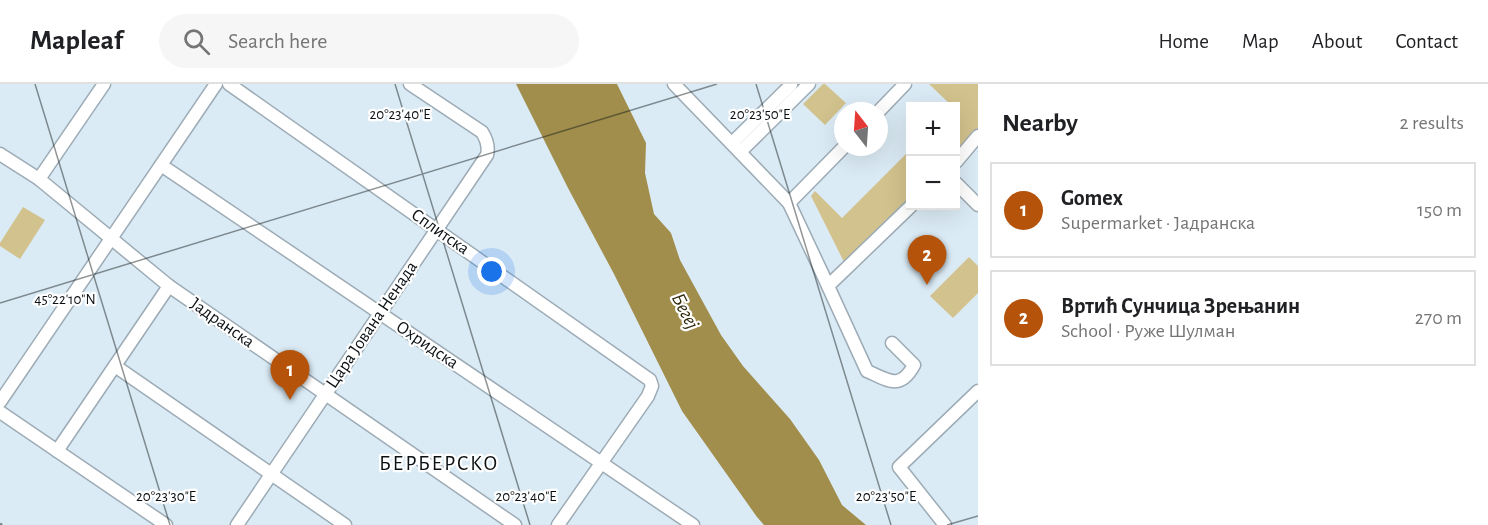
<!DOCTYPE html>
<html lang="en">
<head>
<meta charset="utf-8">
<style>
  :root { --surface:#fff; --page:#f6f6f6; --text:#202124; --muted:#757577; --line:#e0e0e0; --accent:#b45309 }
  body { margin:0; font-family:"Alegreya Sans",sans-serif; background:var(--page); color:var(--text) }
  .controls { position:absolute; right:18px; top:18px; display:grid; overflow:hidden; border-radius:0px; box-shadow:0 6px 24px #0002 }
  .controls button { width:54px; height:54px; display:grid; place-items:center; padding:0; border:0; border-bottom:2px solid var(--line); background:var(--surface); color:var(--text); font:30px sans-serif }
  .compass { position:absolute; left:834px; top:18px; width:54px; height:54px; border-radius:50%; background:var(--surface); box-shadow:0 6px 24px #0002; rotate:343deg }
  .you { position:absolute; left:492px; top:188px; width:21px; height:21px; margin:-15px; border:4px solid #fff; border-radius:50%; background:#1a73e8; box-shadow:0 0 0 9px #1a73e833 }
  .badge { display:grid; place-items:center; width:39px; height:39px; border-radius:50%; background:var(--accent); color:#fff; font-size:20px; font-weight:700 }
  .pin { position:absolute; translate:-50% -50px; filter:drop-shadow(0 2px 3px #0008) }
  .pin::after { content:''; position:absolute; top:32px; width:21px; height:18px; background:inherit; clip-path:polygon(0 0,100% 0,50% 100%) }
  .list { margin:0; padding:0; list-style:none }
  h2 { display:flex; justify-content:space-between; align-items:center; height:78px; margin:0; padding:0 24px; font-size:26px }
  h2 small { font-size:20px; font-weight:400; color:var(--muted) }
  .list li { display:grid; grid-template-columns:39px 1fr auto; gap:18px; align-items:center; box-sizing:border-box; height:96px; margin:0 12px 12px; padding:0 12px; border:2px solid var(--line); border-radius:0px }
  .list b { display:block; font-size:22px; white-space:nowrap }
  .list p { margin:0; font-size:20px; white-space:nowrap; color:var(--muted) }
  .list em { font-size:20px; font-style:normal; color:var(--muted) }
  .icon { flex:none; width:33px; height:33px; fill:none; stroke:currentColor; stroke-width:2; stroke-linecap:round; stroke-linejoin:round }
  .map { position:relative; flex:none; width:978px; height:441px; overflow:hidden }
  header { display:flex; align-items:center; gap:36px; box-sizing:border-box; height:84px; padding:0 30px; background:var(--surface); border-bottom:2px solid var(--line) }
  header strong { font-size:28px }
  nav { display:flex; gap:33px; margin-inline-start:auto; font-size:21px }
  .search { width:420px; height:54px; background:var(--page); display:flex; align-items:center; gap:15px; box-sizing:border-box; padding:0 21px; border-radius:33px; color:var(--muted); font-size:22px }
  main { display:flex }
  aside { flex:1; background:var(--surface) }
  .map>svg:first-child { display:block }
  .green { fill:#d2c28d }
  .water { fill:#a18e4c }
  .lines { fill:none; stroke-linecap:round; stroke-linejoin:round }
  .minor-casing { stroke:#9cabb5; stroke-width:15 }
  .minor { stroke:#fff; stroke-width:12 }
  .rail { stroke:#737e84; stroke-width:3; stroke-dasharray:10 10; stroke-linecap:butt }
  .ticks { fill:none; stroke:#0b1114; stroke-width:1.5; stroke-opacity:0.45 }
  .labels { text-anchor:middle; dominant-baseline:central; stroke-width:4.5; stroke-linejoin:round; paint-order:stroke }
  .street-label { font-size:18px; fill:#0b1114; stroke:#fff }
  .water-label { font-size:20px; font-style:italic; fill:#31290a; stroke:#fff }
  .quarter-label { font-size:21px; letter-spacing:1.5px; fill:#0b1114; stroke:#fff }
  .ticks-label { font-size:15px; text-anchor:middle; fill:#0b1114; stroke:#fff; stroke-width:4.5; stroke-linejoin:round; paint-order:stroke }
</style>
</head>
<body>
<header>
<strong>Mapleaf</strong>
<div class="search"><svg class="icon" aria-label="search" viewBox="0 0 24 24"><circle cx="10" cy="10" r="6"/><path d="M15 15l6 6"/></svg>Search here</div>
<nav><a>Home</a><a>Map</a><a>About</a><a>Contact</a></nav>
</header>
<main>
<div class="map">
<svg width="978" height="441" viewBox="0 0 978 441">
  <rect width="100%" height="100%" fill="#dbebf5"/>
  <g class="green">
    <polygon points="823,0 825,0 846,19 825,41 803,20"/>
    <polygon points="929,0 978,0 978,46 956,68 956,22 952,22"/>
    <polygon points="910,66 910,113 844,178 811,112 815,107 842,134"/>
    <polygon points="23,123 45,136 20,175 0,162 0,159"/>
    <polygon points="969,173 978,182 978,209 953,234 930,212"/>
  </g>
  <polygon class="water" points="516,0 617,0 646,59 645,89 654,130 671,149 680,176 721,251 743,282 790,335 819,376 842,421 866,441 764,441 757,433 682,327 614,190 568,104"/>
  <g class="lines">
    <defs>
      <g id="minor">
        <polyline points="229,0 650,296 652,302 648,312 558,441"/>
        <polyline points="674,0 789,119 844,63"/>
        <polyline points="879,27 905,0"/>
        <polyline points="732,59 791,1"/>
        <polyline points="740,68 809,0"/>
        <polyline points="0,70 39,95 169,202 515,441"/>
        <polyline points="956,78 978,52"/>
        <polyline points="161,81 693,441"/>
        <polyline points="39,95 104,0"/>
        <polyline points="956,99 978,121"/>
        <path d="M 789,119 L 822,189 L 867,287 C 888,296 900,307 914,281 L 892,259"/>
        <polyline points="828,202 911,122"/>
        <polyline points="115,282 345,441"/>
        <polyline points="0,318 216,0"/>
        <polyline points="0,328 166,441"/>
        <polyline points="57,367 169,202"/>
        <path d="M 237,441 L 487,71 C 489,63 487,56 482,48 L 410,0"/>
        <polyline points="945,441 899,383 978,307"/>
      </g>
    </defs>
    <use href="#minor" class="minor-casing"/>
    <use href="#minor" class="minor"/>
    <polyline class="rail" points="0,440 2,441"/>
  </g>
  <path class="ticks" d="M 35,0 L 170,441M 395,0 L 530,441M 756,0 L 891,441M 0,219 L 717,0M 947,441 L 978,432"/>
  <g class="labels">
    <g class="street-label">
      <text transform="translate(440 148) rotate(35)">Сплитска</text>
      <text transform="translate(222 239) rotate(35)">Јадранска</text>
      <text transform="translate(372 241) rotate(-56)">Цара Јована Ненада</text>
      <text transform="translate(427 261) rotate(34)">Охридска</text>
    </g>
    <g class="water-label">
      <text transform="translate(685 227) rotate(63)">Бегеј</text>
    </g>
    <g class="quarter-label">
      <text x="439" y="379">БЕРБЕРСКО</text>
    </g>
  </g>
  <g class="ticks-label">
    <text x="400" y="35">20°23'40"E</text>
    <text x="760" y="35">20°23'50"E</text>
    <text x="65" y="220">45°22'10"N</text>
    <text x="166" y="417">20°23'30"E</text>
    <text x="526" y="417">20°23'40"E</text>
    <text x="886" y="417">20°23'50"E</text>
  </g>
</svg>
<div class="controls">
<button>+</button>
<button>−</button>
</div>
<svg class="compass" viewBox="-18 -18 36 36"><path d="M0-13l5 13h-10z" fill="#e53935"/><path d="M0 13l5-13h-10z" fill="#757577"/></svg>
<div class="you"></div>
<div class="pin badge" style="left:290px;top:316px">1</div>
<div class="pin badge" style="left:927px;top:201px">2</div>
</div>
<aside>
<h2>Nearby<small>2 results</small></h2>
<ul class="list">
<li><span class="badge">1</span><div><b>Gomex</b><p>Supermarket · Јадранска</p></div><em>150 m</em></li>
<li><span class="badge">2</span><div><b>Вртић Сунчица Зрењанин</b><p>School · Руже Шулман</p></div><em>270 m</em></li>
</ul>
</aside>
</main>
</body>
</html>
